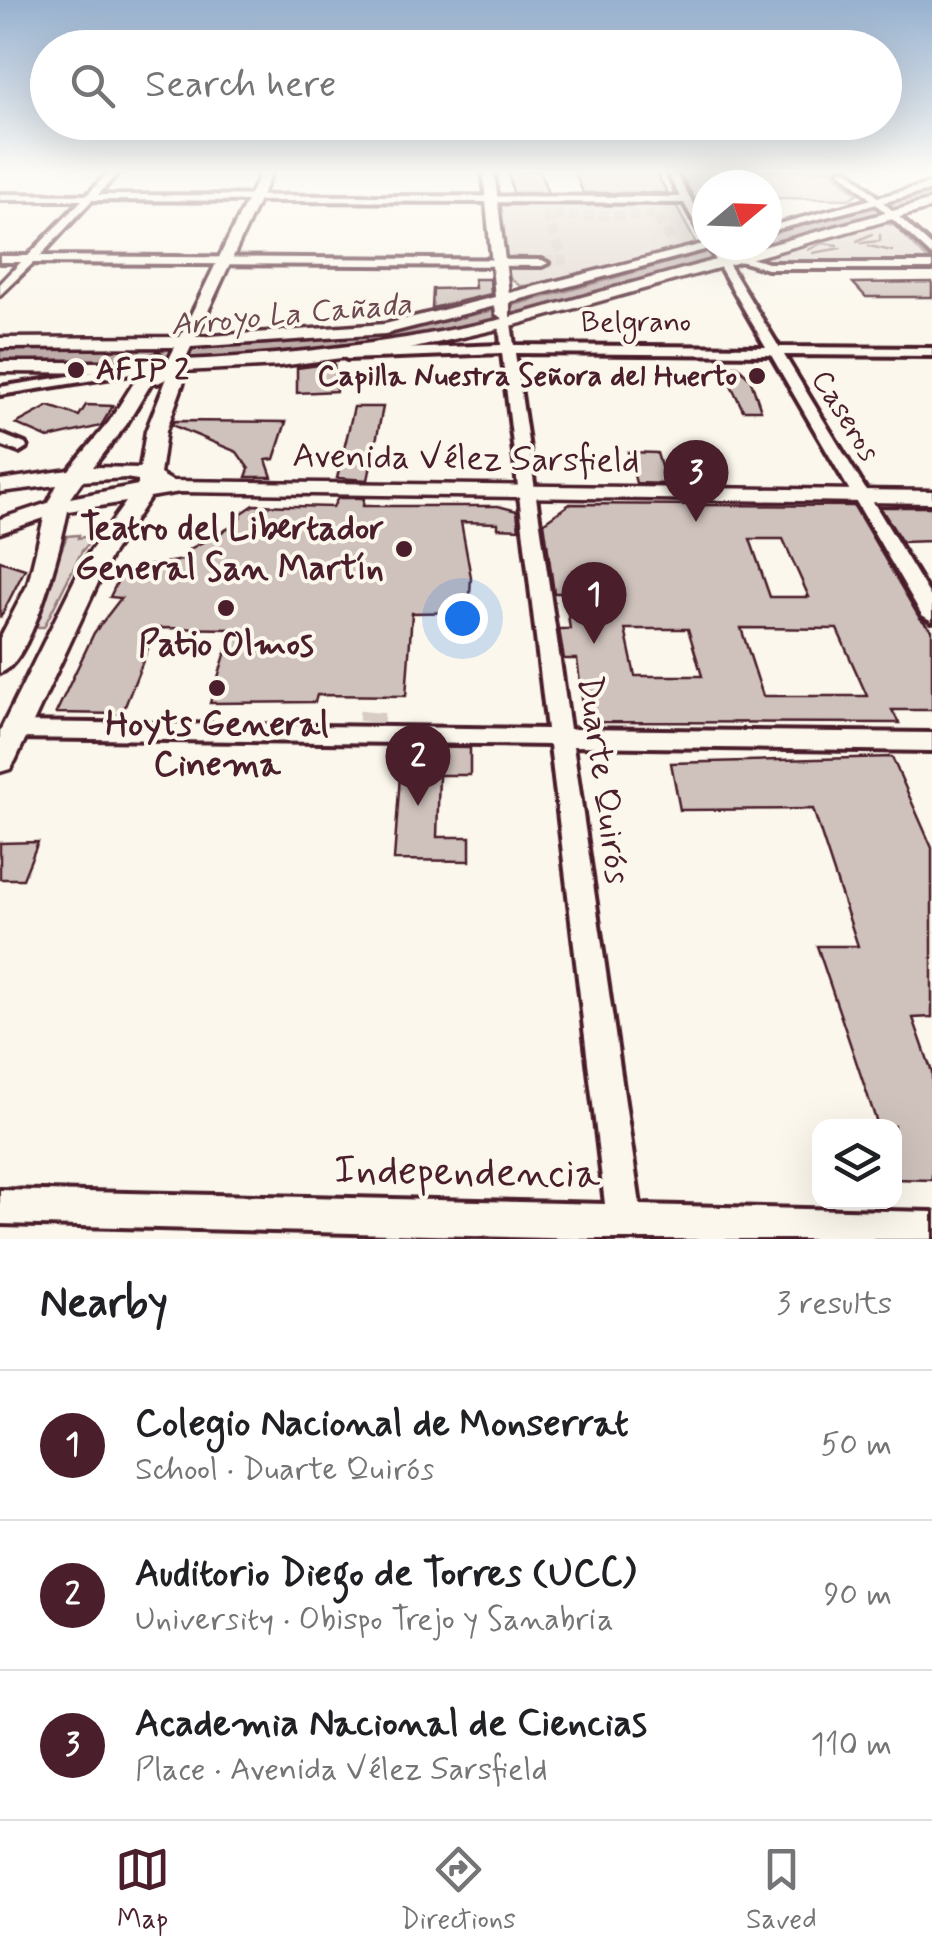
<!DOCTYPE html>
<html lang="en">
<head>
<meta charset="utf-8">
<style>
  :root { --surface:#fff; --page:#f2f2f2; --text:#202124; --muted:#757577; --line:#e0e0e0; --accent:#4a1f2b }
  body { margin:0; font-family:Mynerve,sans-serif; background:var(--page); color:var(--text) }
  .controls { position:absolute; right:30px; bottom:30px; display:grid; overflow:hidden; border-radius:20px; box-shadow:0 10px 40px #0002 }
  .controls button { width:90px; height:90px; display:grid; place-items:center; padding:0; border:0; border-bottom:2px solid var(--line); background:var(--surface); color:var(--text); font:50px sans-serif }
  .compass { position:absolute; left:692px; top:170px; width:90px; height:90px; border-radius:50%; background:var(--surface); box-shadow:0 10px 40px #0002; rotate:71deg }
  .you { position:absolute; left:462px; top:618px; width:35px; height:35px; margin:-25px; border:8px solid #fff; border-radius:50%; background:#1a73e8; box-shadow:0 0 0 15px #1a73e833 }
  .badge { display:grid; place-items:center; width:65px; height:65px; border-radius:50%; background:var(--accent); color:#fff; font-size:32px; font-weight:700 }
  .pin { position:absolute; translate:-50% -82px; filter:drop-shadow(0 2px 5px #0008) }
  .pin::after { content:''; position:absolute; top:52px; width:35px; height:30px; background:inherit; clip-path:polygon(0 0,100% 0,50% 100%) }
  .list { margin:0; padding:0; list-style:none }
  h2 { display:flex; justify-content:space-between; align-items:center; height:130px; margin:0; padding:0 40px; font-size:42px }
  h2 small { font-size:32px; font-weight:400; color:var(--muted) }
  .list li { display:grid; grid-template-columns:65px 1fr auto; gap:30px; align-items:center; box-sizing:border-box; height:150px; padding:0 40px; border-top:2px solid var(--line) }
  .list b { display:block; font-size:38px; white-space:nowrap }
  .list p { margin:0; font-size:32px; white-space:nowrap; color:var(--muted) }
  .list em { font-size:32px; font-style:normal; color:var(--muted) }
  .icon { flex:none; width:55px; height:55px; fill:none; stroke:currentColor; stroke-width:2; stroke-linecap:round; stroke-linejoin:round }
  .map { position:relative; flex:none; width:932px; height:1239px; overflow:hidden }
  .search { position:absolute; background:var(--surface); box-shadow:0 10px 40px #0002; left:30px; right:30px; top:30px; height:110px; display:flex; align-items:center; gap:25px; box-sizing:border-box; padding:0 35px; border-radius:55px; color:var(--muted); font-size:38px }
  .sheet { height:580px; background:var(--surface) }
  nav { display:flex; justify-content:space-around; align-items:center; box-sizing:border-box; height:140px; border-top:2px solid var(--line); background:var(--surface); font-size:28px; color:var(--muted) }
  nav a { display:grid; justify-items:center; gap:5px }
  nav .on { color:var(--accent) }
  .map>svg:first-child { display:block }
  .green { fill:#e2d7d0; stroke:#967b7e; stroke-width:2.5 }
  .water { fill:#bfadaa; stroke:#907477; stroke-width:2.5 }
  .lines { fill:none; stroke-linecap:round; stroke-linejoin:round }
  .stream { stroke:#907477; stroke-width:2.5 }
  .building { fill:#cfc2bc; stroke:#4a1f2b; stroke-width:2.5; fill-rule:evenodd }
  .minor-tunnel-far2 { stroke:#d8ccc5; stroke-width:10; stroke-dasharray:10 5; stroke-linecap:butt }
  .minor-tunnel-far1 { stroke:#d8ccc5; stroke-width:12; stroke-dasharray:12 6; stroke-linecap:butt }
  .minor-tunnel { stroke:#d8ccc5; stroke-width:25; stroke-dasharray:25 12; stroke-linecap:butt }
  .minor-casing { stroke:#4a1f2b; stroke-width:8 }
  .major-casing { stroke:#4a1f2b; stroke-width:7 }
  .minor { fill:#fbf7ec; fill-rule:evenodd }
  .major { fill:#fbf7ec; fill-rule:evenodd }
  .poi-dot { fill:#4a1f2b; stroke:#fbf7ec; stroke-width:4 }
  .labels { text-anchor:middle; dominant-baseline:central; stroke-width:8; stroke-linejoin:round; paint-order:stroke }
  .far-street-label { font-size:30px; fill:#4a1f2b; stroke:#fbf7ec }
  .far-poi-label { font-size:30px; font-weight:bold; fill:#4a1f2b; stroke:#fbf7ec; text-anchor:start }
  .far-water-label { font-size:32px; font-style:italic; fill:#6d4a51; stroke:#fbf7ec }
  .street-label { font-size:35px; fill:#4a1f2b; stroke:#fbf7ec }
  .poi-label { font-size:35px; font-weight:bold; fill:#4a1f2b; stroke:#fbf7ec }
  .near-street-label { font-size:42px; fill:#4a1f2b; stroke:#fbf7ec }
</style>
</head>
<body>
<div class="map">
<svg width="932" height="1239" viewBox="0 0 932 1239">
  <rect width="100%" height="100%" fill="#fbf7ec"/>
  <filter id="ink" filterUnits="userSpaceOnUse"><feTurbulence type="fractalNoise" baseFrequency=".01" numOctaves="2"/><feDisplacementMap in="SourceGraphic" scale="20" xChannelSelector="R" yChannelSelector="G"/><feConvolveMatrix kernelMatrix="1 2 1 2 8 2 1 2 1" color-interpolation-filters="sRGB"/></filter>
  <g filter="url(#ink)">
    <g class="green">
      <polygon points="679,170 831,170 857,194 849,199 767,198 767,185 707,185 707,197 694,197"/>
      <polygon points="675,204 698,247 548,285 520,286 508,277 500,205"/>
      <polygon points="882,223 894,225 932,264 776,265 761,257"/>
      <polygon points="79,535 78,538 96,535 82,551 44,627 30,627 67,536"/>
    </g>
    <path class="water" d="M 932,189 L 932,200 L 404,343 L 203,361 L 0,362 L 0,348 C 123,349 248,351 371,334 C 493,317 613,277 732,245 L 767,245 L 767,235 Z"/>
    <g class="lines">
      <g class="stream">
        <polyline points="857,241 872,234"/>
        <polyline points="861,243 880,241 880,235"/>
        <polyline points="869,246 892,251"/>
        <polyline points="808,250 822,243 837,245"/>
        <polyline points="813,253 841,248"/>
      </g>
    </g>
    <g class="building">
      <polygon points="539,170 548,193 513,193 508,171"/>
      <polygon points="574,170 654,170 668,193 583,193"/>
      <polygon points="474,279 490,279 491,294 432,308 433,289 475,288"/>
      <polygon points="932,282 932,297 866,297 853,283"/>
      <polygon points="334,363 336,391 297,393 297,368"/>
      <polygon points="722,366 737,366 750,378 761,410 743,410"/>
      <polygon points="86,405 113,406 101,426 48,438 16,424 49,406 79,416"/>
      <polygon points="354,407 383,407 368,480 337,478"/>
      <polygon points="174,421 286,422 274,459 266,460 272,477 246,477 249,469 237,452 172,425"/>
      <polygon points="628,452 657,453 666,484 636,483"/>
      <polygon points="338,498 364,498 363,506 498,506 517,511 519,529 498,528 498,523 461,522 471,577 469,612 412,613 406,696 317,695 315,702 210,703 233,629 156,628 122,714 56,713 94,633 121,598 110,597 120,576 131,569 188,559 188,550 238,523 242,513 254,505 333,507"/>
      <path d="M 570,504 L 854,506 L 919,617 L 932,630 L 932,710 L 892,710 L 899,723 L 585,722 L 577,659 L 564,659 L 559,629 L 570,629 L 565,593 L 554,593 L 544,522 ZM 750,539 L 783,539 L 809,597 L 770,597 ZM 741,628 L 837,629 L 867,696 L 763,696 ZM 625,629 L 688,629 L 702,676 L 635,676 Z"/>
      <polygon points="880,507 932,507 932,541 902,542"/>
      <polygon points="0,561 25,569 0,618"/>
      <polygon points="402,747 470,748 470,775 439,775 437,837 470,837 470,861 394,860"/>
      <polygon points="892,757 932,848 932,1017 913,1018 932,1072 932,1180 894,1179 894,1126 878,1126 817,946 858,946 813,809 680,810 671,763"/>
      <polygon points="38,842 23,879 0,879 0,843"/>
    </g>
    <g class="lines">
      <polyline class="minor-tunnel-far2" points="542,263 563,260 547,216 656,215 672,243"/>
      <polyline class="minor-tunnel-far1" points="542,263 556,261"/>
      <polyline class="minor-tunnel" points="371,722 372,712"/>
      <defs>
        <g id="minor">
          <polygon points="111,170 120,170 98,195 680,197 666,170 674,170 707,227 707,239 702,236 684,203 92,200 40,256 542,260 548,263 542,266 33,263 0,295 0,284 21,262 0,262 0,256 28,256 82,200 0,200 0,194 87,195"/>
          <polygon points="839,170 848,170 932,247 932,256"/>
          <polygon points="707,245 717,245 779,347 932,348 932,356 784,355 932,599 932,621 922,615 771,355 515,353 570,729 932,733 932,751 573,746 640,1205 932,1212 932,1239 589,1239 0,1224 0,1190 605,1204 550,745 13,738 5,736 2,730 5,724 13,722 547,729 502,353 347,359 340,355 347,351 501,345 499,323 505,319 511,323 514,345 766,347"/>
          <polygon points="737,254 768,263 932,263 932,269 767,269 733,259 733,255"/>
          <polygon points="151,363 158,367 156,370 0,395 0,387"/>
          <polygon points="155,371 169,370 176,374 158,383 151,379"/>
          <polygon points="0,434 25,444 27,447 19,452 0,445"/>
        </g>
        <g id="major">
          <path d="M 262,170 L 273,170 L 196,337 L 385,324 L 495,297 L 483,170 L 494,170 L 509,293 L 707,243 L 723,245 L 510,302 L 510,317 L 932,200 L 932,208 L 511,326 L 410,349 L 280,366 L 183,371 L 185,378 L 166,431 L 160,474 L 172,481 L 932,491 L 932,503 L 180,492 L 150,497 L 110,557 L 15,761 L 10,769 L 0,772 L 0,731 L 86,557 L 126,502 L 68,511 C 61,544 32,664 0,673 L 0,638 L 28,584 L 44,518 L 0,533 L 0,519 L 48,503 L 57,485 L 0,492 L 0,480 L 69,470 L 109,422 L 140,373 L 0,372 L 0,362 L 147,362 L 158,353 L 168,361 L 175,347 L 0,348 L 0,338 L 180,337 ZM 495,306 L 496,314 L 503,319 C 398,343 293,355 185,360 L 191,347 L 385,334 ZM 158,372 L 166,372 L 167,378 L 146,431 L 140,468 L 93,467 L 126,425 ZM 125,478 L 138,480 L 138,485 L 70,498 L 82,481 Z"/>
          <polygon points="932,183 932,190 767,232 767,227"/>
        </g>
      </defs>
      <use href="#minor" class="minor-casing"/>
      <use href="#major" class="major-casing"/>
      <use href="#minor" class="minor"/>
      <use href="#major" class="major"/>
    </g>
  </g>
  <linearGradient id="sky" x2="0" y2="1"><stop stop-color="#97b1cf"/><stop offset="0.5" stop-color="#fdfbf6"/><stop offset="1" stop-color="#fdfbf6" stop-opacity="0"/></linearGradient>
  <rect width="932" height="343" fill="url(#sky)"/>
  <g class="poi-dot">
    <circle cx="76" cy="370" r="10"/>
    <circle cx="757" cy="376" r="10"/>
    <circle cx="404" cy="549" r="10"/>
    <circle cx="226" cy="608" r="10"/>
    <circle cx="217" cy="688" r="10"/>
  </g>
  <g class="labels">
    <g class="far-street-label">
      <text x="636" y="322">Belgrano</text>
      <text transform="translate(845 416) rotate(58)">Caseros</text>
    </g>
    <g class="far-poi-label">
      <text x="96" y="370">AFIP 2</text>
      <text x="737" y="376" text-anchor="end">Capilla Nuestra Señora del Huerto</text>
    </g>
    <g class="far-water-label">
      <text transform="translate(291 315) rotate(-5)">Arroyo La Cañada</text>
    </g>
    <g class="street-label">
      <text transform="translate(466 459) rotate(1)">Avenida Vélez Sarsfield</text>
      <text transform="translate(603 780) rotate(82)">Duarte Quirós</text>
    </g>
    <g class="poi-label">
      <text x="384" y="529" text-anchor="end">Teatro del Libertador<tspan x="384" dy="40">General San Martín</tspan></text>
      <text x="226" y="645">Patio Olmos</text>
      <text x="217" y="725">Hoyts General<tspan x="217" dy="40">Cinema</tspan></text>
    </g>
    <g class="near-street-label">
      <text transform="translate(467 1173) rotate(1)">Independencia</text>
    </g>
  </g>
</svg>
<div class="controls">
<button><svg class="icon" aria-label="layers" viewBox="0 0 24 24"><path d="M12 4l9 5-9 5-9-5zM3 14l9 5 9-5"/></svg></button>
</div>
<svg class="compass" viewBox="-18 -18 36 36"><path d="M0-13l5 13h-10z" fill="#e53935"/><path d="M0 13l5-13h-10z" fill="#757577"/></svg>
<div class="you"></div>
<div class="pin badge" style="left:594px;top:644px">1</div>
<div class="pin badge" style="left:418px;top:806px">2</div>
<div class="pin badge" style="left:696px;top:522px">3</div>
<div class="search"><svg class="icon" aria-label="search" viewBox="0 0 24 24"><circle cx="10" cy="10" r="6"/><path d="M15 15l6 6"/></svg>Search here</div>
</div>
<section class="sheet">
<h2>Nearby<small>3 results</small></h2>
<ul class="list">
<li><span class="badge">1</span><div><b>Colegio Nacional de Monserrat</b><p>School · Duarte Quirós</p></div><em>50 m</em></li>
<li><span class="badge">2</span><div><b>Auditorio Diego de Torres (UCC)</b><p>University · Obispo Trejo y Sanabria</p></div><em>90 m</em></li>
<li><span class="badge">3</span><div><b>Academia Nacional de Ciencias</b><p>Place · Avenida Vélez Sarsfield</p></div><em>110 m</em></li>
</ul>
</section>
<nav>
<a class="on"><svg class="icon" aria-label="map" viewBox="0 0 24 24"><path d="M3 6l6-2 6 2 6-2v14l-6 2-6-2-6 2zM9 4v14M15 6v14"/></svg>Map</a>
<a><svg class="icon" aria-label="directions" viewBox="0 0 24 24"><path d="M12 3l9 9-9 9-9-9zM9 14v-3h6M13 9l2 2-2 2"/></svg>Directions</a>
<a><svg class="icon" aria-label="saved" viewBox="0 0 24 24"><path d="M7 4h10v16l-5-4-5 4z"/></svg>Saved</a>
</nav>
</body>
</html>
